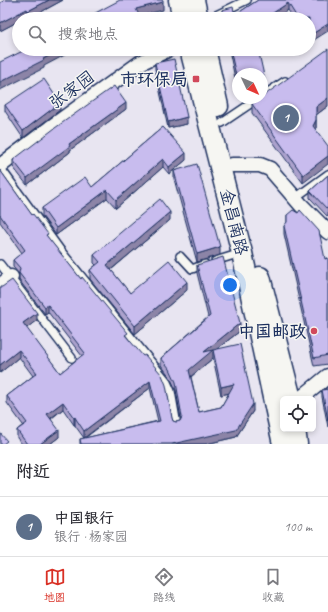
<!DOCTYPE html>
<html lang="zh">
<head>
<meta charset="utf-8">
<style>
  :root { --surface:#fff; --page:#f2f2f3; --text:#2b2b33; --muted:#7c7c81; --line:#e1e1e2; --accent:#d93025 }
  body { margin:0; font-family:Caveat,"LXGW WenKai TC",sans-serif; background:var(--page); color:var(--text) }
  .controls { position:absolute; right:12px; bottom:12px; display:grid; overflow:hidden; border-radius:6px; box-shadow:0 2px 6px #0003 }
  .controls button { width:36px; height:36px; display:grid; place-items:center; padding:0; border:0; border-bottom:1px solid var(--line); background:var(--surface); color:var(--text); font:20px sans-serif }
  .compass { position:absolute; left:232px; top:68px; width:36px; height:36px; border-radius:50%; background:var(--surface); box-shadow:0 2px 6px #0003; rotate:134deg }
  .you { position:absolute; left:230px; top:285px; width:14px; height:14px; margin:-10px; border:3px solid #fff; border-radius:50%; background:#1a73e8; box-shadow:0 0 0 6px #1a73e833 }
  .badge { display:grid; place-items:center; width:26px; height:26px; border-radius:50%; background:var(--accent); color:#fff; font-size:13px; font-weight:700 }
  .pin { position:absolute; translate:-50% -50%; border:2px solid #fff; box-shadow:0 1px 4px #0006 }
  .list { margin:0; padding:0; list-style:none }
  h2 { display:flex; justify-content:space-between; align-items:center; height:52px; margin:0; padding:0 16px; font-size:17px }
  h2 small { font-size:13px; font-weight:400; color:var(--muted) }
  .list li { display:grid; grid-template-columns:26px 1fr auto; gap:12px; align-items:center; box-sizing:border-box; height:60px; padding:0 16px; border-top:1px solid var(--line) }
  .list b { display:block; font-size:15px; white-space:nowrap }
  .list p { margin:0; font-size:13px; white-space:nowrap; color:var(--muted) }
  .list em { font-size:13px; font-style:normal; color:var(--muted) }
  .icon { flex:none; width:22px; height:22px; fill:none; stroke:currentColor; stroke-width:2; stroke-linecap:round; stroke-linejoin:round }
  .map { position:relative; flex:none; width:328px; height:444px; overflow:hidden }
  .search { position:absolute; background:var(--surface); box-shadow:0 2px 6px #0003; left:12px; right:12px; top:12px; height:44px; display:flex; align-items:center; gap:10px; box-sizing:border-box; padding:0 14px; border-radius:22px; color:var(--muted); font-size:15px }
  .sheet { height:112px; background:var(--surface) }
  nav { display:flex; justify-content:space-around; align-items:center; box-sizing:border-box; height:56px; border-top:1px solid var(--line); background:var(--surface); font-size:11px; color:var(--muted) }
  nav a { display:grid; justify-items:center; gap:2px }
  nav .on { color:var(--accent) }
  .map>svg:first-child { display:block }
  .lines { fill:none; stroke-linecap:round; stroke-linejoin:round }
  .lane-casing { stroke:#1b2f5e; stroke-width:10 }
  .street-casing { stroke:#1b2f5e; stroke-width:17 }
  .secondary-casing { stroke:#1b2f5e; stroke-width:23 }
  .lane { stroke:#f6f6f2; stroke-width:7 }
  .street { stroke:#f6f6f2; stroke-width:14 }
  .secondary { stroke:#f6f6f2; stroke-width:20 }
  .wall { fill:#aca2cd; stroke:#1b2f5e; fill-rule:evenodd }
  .shaded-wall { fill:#8c84a7; stroke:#1b2f5e }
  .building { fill:#c8bcee; stroke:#1b2f5e; fill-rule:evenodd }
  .poi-dot { fill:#d1495b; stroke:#f6f6f2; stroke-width:1.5 }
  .labels { text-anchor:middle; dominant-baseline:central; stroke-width:3; stroke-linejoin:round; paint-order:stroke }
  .poi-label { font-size:17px; font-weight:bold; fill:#1b2f5e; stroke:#f6f6f2; text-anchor:end }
  .street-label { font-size:17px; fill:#1b2f5e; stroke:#f6f6f2 }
</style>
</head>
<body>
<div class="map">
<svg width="328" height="444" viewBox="0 0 328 444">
  <rect width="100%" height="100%" fill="#e8e5f1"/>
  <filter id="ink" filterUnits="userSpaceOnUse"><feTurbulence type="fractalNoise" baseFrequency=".025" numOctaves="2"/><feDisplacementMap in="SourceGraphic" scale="8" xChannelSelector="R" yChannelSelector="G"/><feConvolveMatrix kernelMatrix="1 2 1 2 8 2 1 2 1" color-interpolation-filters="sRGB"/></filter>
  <g filter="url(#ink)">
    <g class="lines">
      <defs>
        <g id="lane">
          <polyline points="208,19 247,0"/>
          <polyline points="262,96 285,81"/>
          <polyline points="222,123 259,98"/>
          <polyline points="0,167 61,251 166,380 171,391 177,425"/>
          <polyline points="295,198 328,174"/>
          <polyline points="180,256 192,269 205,264"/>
          <polyline points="215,261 241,253"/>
          <polyline points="0,264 72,358"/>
        </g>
        <g id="street">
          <polyline points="232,165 260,165 270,169 301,205 328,232"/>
          <polyline points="0,166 50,128 140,63 169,49"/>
          <polyline points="0,286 11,277"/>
          <polyline points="300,399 328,376"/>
        </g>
        <g id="secondary">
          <polyline points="179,0 183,19"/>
          <polyline points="194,0 198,19"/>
          <polyline points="190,49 242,253 283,444"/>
          <polyline points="205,49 218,106"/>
          <polyline points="260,277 291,399"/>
          <polyline points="295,429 297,444"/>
        </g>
      </defs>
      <use href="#lane" class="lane-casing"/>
      <use href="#street" class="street-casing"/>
      <use href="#secondary" class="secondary-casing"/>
      <use href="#lane" class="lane"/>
      <use href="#street" class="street"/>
      <use href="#secondary" class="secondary"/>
    </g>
    <g class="wall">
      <polygon points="5,0 63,0 28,19 27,17 19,19 19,21 0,31"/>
      <polygon points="258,0 328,0 309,43 309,19 294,19 288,10 275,19 222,19 222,10 235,15"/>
      <polygon points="230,49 258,49 265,88 238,74 238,92 230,55"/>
      <polygon points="155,63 187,124 168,128 155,69"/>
      <polygon points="252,104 328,106 316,115 316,128 303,183 252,113"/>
      <polygon points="5,105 60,110 23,138 5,111"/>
      <polygon points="126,109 70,150 70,152 27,185 13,167 13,160"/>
      <polygon points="163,127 186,160 169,174 163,167 116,208 107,198 56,235 42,216 42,208 92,187"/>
      <path d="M 0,170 L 48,238 L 128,338 L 173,421 L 176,422 L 180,421 L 181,419 L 176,390 L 170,377 L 161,365 L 161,358 L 208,317 L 197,273 L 197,265 L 240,331 L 217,349 L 253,411 L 236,437 L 206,444 L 80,444 L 80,439 L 84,438 L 76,427 L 75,425 L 74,425 L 63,409 L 51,419 L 59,437 L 50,444 L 22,444 L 17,438 L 17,430 L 23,425 L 7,403 L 7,396 L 33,376 L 19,357 L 0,373 L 0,287 L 37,320 L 26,328 L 60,373 L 82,356 L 48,312 L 45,314 L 19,280 L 19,274 L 13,267 L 13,260 L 22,253 L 0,222 ZM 213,358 L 221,395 L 229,393 L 221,407 L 199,412 L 191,377 ZM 150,388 L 158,421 L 85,438 Z"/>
      <polygon points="174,171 220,255 197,262 174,179"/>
      <polygon points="328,175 328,217 310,198 310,191"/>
      <polygon points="287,215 325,259 328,258 328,364 314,366 284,234 284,226 287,223"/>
      <polygon points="170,220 111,270 130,293 187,290 135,334 90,279 90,270 96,265 94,263 94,255"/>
      <polygon points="328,389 328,427 322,397 322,390"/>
    </g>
    <g class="shaded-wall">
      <polygon points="49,0 63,0 28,19 28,11"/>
      <polygon points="163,2 163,10 136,17 136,9"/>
      <polygon points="288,3 288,10 275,19 264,19"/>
      <polygon points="27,9 27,17 23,19 19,19 19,21 0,31 0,23"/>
      <polygon points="328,24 328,31 309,43 309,36"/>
      <polygon points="62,49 76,49 44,66 44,68 0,90 0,82"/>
      <polygon points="133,49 141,49 133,53"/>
      <polygon points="265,80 265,88 262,90 262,82"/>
      <polygon points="328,98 328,106 316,115 316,107"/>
      <polygon points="60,103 60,110 23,138 23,131"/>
      <polygon points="126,103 126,109 70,150 70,152 27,185 27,178 69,144"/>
      <polygon points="187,117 187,124 168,128 168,122"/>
      <polygon points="316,120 316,128 313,134 313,126"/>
      <polygon points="186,153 186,160 169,174 169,167"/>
      <polygon points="328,156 328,164 303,183 303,175"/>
      <polygon points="163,159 163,167 116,208 116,200"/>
      <polygon points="107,190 107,198 56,235 56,228"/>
      <polygon points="170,212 170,220 107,273 107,265"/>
      <polygon points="220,247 220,255 197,262 197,254"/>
      <polygon points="187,282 187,290 135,334 135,326"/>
      <polygon points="48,305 48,312 45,314 45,307"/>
      <polygon points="37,313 37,320 23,331 23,323"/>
      <polygon points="240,323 240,331 213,352 213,358 189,378 189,370 204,352"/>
      <polygon points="19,350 19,357 0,373 0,365"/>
      <polygon points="150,381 150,388 84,438 84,431"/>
      <polygon points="234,384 234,392 221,395 221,387"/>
      <polygon points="63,402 63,409 47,421 47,414"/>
      <polygon points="253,404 253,411 236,437 206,444 172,444"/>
      <polygon points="75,417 75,425 74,425 74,418"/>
      <polygon points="59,430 59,437 50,444 40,444"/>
    </g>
    <g class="building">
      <polygon points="5,0 49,0 28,11 27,9 0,23 0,3"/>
      <polygon points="120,0 163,0 163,2 136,9 141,19 84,19"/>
      <polygon points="258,0 328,0 328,24 309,36 309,19 298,19 288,3 264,19 224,19 222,10 233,7 235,15"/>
      <polygon points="27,49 62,49 43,59 44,60 0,82 0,62"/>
      <polygon points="230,49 258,49 265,80 262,82 262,74 238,74 238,84"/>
      <polygon points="328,49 328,98 316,107 316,120 313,126 328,146 328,156 303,175 252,104 261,98 262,98 262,97"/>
      <polygon points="174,59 187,117 168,122 155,63"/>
      <polygon points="44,79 60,103 23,131 5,105"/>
      <polygon points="114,86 126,103 69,144 70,146 27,178 13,160 55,128"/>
      <polygon points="163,127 186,153 169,167 163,159 116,200 107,190 56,228 42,208 85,177 92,187"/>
      <polygon points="197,164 220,247 197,254 174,171"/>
      <path d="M 0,170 L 32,215 L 33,214 L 48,234 L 46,235 L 81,279 L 82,277 L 128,333 L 125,335 L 143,356 L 145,355 L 162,375 L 166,385 L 172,418 L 173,421 L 176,422 L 180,421 L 182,417 L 176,382 L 170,369 L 161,358 L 210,316 L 197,265 L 223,257 L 240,323 L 204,352 L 240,344 L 253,404 L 236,430 L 172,444 L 81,444 L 80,439 L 160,421 L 150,381 L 84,431 L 76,419 L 75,417 L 74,418 L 63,402 L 47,414 L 59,430 L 40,444 L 27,444 L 17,430 L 27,423 L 7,396 L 37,373 L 19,350 L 0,365 L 0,287 L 2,287 L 12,280 L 37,313 L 23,323 L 60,373 L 85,353 L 48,305 L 45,307 L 19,273 L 20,268 L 13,260 L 25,250 L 0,215 ZM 213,350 L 221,387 L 234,384 L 221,407 L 199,412 L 189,370 Z"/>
      <polygon points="328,175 328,210 310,191"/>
      <polygon points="160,199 170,212 107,265 130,293 169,260 187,282 135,326 90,270 100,262 94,255"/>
      <polygon points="293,210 298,213 300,210 319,231 325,259 328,258 328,355 314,358 284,226 287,222 287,215"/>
      <polygon points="328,389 328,420 322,390"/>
      <polygon points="0,433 7,441 3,444 0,444"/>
    </g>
  </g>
  <g class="poi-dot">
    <rect x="192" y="75" width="8" height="8" rx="2"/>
    <circle cx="314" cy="331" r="4"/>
  </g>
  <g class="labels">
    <g class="poi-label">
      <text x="188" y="79">市环保局</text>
      <text x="306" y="331">中国邮政</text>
    </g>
    <g class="street-label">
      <text transform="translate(72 90) rotate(-36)">张家园</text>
      <text transform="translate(234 222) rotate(76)">金昌南路</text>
    </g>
  </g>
</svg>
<div class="controls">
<button><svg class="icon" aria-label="locate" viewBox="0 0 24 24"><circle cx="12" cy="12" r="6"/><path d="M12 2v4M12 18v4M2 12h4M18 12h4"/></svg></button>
</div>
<svg class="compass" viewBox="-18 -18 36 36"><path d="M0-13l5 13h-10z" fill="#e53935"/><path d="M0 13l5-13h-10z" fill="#7c7c81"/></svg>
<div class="you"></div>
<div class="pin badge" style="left:286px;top:118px;background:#5c6f8a">1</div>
<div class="search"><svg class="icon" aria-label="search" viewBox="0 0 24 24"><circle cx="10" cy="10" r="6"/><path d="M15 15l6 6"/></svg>搜索地点</div>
</div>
<section class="sheet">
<h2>附近<small></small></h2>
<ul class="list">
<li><span class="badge" style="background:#5c6f8a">1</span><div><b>中国银行</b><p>银行 · 杨家园</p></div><em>100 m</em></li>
</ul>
</section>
<nav>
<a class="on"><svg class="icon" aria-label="map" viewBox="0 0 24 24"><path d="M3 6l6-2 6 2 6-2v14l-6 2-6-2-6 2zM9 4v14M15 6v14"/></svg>地图</a>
<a><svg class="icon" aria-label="directions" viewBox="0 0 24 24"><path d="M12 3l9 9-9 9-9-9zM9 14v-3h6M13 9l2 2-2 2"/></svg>路线</a>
<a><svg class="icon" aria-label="saved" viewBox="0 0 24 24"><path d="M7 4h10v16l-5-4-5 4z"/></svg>收藏</a>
</nav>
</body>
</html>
